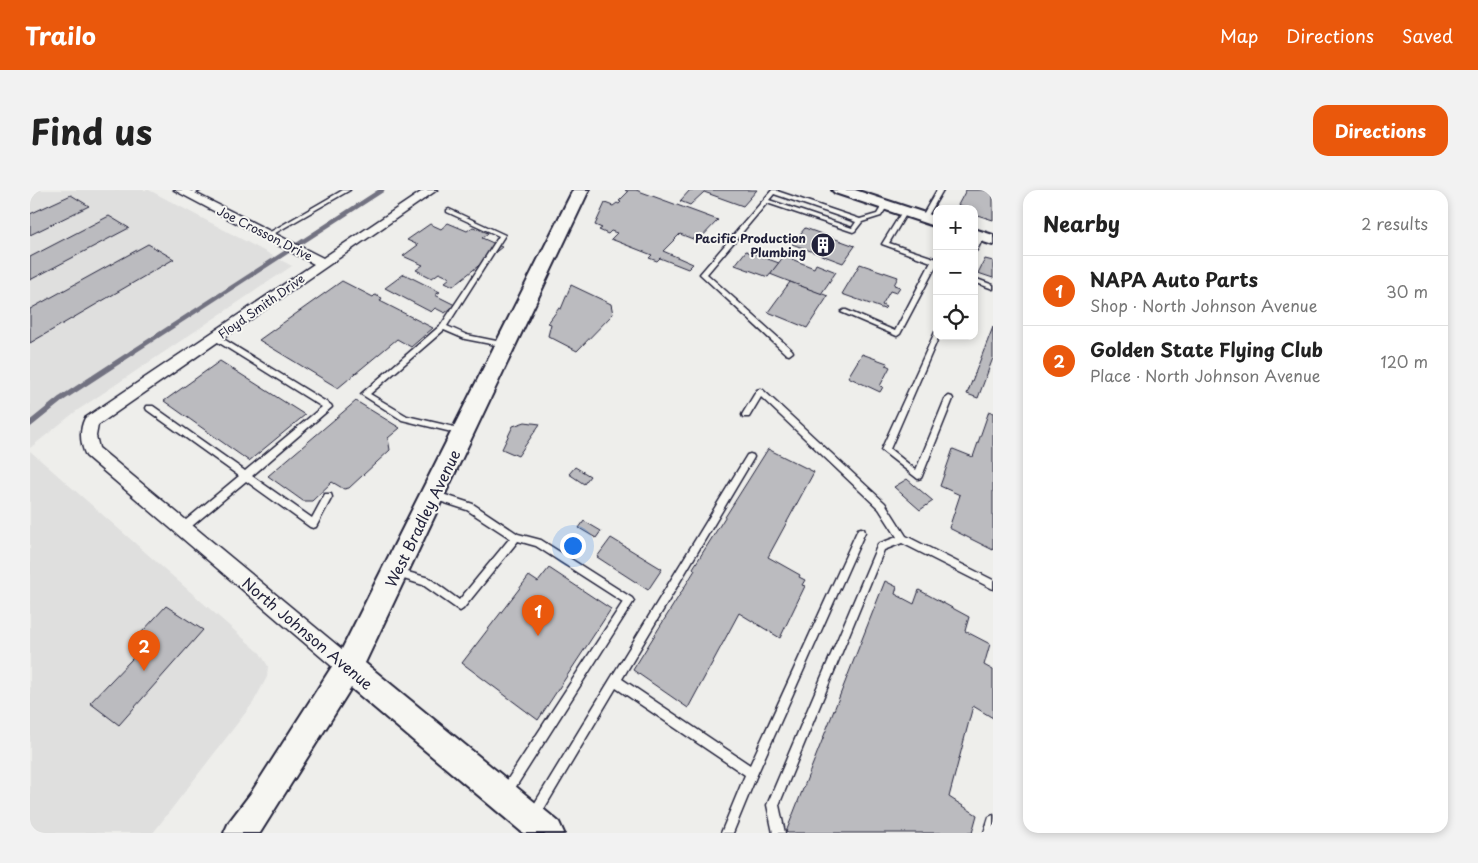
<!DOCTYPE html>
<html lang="en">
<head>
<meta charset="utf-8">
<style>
  :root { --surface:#fff; --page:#f2f2f2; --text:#222; --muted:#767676; --line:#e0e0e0; --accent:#ea580c }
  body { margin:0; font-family:"Playpen Sans",sans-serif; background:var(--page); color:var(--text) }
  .controls { position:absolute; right:15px; top:15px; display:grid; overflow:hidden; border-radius:10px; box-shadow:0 2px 8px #0003 }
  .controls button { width:45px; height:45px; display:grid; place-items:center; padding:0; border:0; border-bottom:1px solid var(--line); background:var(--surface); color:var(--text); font:25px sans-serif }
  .you { position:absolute; left:542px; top:355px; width:18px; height:18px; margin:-12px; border:4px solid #fff; border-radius:50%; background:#1a73e8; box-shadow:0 0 0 8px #1a73e833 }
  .badge { display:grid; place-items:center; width:32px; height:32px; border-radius:50%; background:var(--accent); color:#fff; font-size:16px; font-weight:700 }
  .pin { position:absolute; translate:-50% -41px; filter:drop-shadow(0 1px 2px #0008) }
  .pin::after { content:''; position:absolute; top:26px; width:18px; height:15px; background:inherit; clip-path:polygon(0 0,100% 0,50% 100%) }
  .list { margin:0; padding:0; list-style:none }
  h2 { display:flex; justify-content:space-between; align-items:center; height:65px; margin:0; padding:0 20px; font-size:21px }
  h2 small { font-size:16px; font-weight:400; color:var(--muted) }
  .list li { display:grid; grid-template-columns:32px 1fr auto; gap:15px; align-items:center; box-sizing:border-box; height:70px; padding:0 20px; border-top:1px solid var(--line) }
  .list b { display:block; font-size:19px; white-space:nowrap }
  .list p { margin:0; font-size:16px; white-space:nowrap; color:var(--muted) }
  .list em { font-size:16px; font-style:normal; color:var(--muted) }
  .icon { flex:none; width:28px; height:28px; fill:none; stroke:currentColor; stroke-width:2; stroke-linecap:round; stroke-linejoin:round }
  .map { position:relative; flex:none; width:963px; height:643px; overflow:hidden; border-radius:15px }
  header { display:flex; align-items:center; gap:30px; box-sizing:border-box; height:70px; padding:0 25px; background:var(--accent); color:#fff }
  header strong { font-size:24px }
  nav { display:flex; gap:28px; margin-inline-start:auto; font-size:18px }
  .intro { display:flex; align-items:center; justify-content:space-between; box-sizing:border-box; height:120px; padding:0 30px }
  h1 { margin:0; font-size:35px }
  .button { padding:12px 22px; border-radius:15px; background:var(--accent); color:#fff; font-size:18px; font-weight:700 }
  main { display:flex; gap:30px; padding:0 30px }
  aside { flex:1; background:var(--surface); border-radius:15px; box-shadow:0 2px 8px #0003 }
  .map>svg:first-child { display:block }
  .built { fill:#dfdfde }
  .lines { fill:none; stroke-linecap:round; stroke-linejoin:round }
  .stream-far1 { stroke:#727281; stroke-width:4.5 }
  .stream { stroke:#727281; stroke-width:5.5 }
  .building { fill:#bbbbbf; stroke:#22223b }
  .service-casing { stroke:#22223b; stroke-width:3 }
  .minor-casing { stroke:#22223b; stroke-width:3 }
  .secondary-casing { stroke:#22223b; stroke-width:4 }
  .service { fill:#f6f6f2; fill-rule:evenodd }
  .minor { fill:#f6f6f2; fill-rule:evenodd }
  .secondary { fill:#f6f6f2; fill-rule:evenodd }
  .labels { text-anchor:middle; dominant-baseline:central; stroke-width:4; stroke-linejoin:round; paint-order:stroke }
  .far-street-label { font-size:12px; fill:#22223b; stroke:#f6f6f2 }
  .far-poi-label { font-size:12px; font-weight:bold; fill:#22223b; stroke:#f6f6f2; text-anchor:end }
  .street-label { font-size:15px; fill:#22223b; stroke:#f6f6f2 }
</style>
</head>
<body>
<header>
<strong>Trailo</strong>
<nav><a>Map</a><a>Directions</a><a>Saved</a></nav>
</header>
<div class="intro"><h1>Find us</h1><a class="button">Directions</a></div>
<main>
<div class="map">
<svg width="963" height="643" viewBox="0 0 963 643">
  <rect width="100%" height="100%" fill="#eeeeeb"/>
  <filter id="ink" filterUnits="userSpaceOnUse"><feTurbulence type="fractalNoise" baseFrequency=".02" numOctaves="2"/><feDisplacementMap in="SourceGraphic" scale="10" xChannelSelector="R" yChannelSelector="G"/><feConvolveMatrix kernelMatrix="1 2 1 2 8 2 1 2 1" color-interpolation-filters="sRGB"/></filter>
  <g filter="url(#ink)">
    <g class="built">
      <polygon points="0,0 119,0 262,76 45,222 0,258"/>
      <polygon points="0,261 230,463 238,476 237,487 223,513 123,643 0,643"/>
    </g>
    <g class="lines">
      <polyline class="stream-far1" points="101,163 352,0"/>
      <polyline class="stream" points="0,234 31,209 103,162"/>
    </g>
    <g class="building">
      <polygon points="595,0 606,0 688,30 668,51 650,44 633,61 663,74 658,79 630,68 627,71 619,68 622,65 581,49 587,43 581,41 578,44 569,40 572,38 565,35 575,13 583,16 587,13 589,14 591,12 589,11 598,2"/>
      <polygon points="660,0 727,0 713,16 674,2 660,15 650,11"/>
      <polygon points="936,0 963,0 963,30 944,24 944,19 934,19 935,17 928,15"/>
      <polygon points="41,5 59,16 0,45 0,24"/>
      <polygon points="79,26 99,38 0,90 0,67"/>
      <polygon points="418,33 437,41 443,37 458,43 452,48 472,57 423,96 415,92 420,88 409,83 402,88 386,80 393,75 373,66 388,55 377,50 400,34 411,39"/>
      <polygon points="775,38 825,56 813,73 762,54"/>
      <polygon points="118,54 144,69 0,153 0,119"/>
      <polygon points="716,61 749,73 738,87 705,75"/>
      <polygon points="754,66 784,78 786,74 806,82 791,104 740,84"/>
      <polygon points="955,69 963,71 963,88 948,83"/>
      <polygon points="830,74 868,87 864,95 870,97 866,103 860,101 852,115 856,117 854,119 812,104"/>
      <polygon points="374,84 410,102 405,105 425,115 415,123 405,118 401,122 355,98"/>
      <polygon points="312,91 343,107 345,105 352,108 350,111 403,138 381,157 367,149 308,198 229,150"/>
      <polygon points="760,92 798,106 777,138 738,122"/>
      <polygon points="541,95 581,114 583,124 547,161 518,146 521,134 518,133 529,118 531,119"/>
      <polygon points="963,137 963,168 948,208 937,204"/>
      <polygon points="832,164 857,173 856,175 860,177 850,196 853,197 850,202 818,187"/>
      <polygon points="190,171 275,225 219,271 134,211"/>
      <polygon points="326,211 370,238 358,248 360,260 319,298 314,299 302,292 282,311 273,311 238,286"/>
      <polygon points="959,221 963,223 963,360 919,338 930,305 910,296 923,259 943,267"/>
      <polygon points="495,232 510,234 488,266 472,259 483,236"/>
      <polygon points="738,259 784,282 738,367 770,385 769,387 775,390 772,395 775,396 750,448 709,423 658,518 603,480 665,380 663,378"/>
      <polygon points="545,277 560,286 554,294 539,284"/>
      <polygon points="877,289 903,311 890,320 864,297"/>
      <polygon points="554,331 571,341 566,348 549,338"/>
      <polygon points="581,348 632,379 618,400 567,367"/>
      <polygon points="519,378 581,419 508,530 432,473 499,386 508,392"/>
      <polygon points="855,391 867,397 865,404 884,414 889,400 939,427 935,441 960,454 954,475 963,480 963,528 943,516 919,607 947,625 942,643 758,643 756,642"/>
      <polygon points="136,416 173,440 89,535 60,513 121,449 112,442"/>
    </g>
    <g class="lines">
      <defs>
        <g id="service">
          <polygon points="164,0 171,0 161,6 157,6 157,4"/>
          <polygon points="313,0 320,0 240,46 235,45"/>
          <path d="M 742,0 L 748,0 L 747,1 L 830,29 L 847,24 L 853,14 L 858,15 L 851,26 L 832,32 L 825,41 L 823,42 L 737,13 L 677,84 L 762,160 L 763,162 L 759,165 L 756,164 L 670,84 ZM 744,4 L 826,32 L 822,38 L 739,10 Z"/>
          <polygon points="907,0 913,0 896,29 892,29 891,28"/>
          <polygon points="419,19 475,45 417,136 437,145 476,153 480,155 476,157 435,149 414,140 340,204 377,226 437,240 438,242 437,244 434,245 372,230 331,204 411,135 437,96 469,46 417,22 417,20"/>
          <polygon points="873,20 878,21 859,53 907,69 907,74 870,144 867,146 811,122 814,120 816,120 865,141 901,72 852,54"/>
          <polygon points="949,45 954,46 947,60 944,62 944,53"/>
          <polygon points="944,88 963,95 963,99 944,92"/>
          <polygon points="905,142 907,142 907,146 909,146 860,259 886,280 915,209 919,206 922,207 923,209 892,286 891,288 888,289 851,260"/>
          <polygon points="183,145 187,145 301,215 302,217 222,286 282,328 295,304 301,304 302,307 286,337 283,338 280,337 216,291 156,341 153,342 150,341 149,338 150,335 209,286 117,220 116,218 117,216 123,216 215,281 292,217 183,149"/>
          <polygon points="730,199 733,200 855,313 876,346 963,390 963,399 872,353 854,360 749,615 755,643 743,643 737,615 848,354 867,347 849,319 731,207 719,227 713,227 712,225 713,223 727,200"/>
          <polygon points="720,264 723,265 724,267 723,269 592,489 720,575 828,339 831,338 834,339 835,342 726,587 703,643 691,643 715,585 586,498 508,629 504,631 500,629 498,625 500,621 717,265"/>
          <polygon points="403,301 443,314 488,344 511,350 602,408 604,411 480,606 476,608 472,606 470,602 472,598 593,412 506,356 488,351 433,419 430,421 393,395 364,386 362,383 364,380 367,379 399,388 429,410 480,348 437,320 400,308 399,305 400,302"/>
          <polygon points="963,625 963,643 954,643 959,627"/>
        </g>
        <path id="minor" d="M 144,0 L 159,0 L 293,68 L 394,0 L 407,0 L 68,235 L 66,246 L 69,258 L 325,470 L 328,477 L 325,484 L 318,487 L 311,484 L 56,266 C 50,253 49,240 55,228 L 284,74 Z"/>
        <g id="secondary">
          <polygon points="543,0 559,0 335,473 529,632 534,643 493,643 321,498 230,643 194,643 199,632 221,603 308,467"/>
          <polygon points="802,0 825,0 907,27 907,37 805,3"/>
          <polygon points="944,39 963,45 963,55 944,49"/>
        </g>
      </defs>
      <use href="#service" class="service-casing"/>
      <use href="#minor" class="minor-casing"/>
      <use href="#secondary" class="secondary-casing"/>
      <use href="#service" class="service"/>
      <use href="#minor" class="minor"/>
      <use href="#secondary" class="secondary"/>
    </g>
  </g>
  <defs>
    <symbol id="building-disc" viewBox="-11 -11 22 22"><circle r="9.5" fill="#22223b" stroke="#f6f6f2"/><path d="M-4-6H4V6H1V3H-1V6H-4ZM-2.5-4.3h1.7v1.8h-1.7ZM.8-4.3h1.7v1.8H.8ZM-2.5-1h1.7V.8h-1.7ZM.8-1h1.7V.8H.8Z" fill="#fff"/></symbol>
  </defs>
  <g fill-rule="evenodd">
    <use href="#building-disc" x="779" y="41" width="28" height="28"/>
  </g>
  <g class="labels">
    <g class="far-street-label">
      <text transform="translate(235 43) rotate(27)">Joe Crosson Drive</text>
      <text transform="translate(231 116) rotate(-35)">Floyd Smith Drive</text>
    </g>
    <g class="far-poi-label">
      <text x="776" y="48">Pacific Production<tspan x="776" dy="14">Plumbing</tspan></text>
    </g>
    <g class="street-label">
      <text transform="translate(392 328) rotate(-64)">West Bradley Avenue</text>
      <text transform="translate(278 443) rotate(40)">North Johnson Avenue</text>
    </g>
  </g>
</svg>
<div class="controls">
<button>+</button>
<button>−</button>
<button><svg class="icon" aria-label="locate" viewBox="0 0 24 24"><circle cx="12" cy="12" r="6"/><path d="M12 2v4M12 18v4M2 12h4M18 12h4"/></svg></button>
</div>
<div class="you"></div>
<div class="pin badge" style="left:508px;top:446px">1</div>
<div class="pin badge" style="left:114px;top:481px">2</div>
</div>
<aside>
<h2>Nearby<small>2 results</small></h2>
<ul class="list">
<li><span class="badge">1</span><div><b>NAPA Auto Parts</b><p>Shop · North Johnson Avenue</p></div><em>30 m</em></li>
<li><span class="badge">2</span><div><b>Golden State Flying Club</b><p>Place · North Johnson Avenue</p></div><em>120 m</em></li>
</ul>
</aside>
</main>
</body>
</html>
